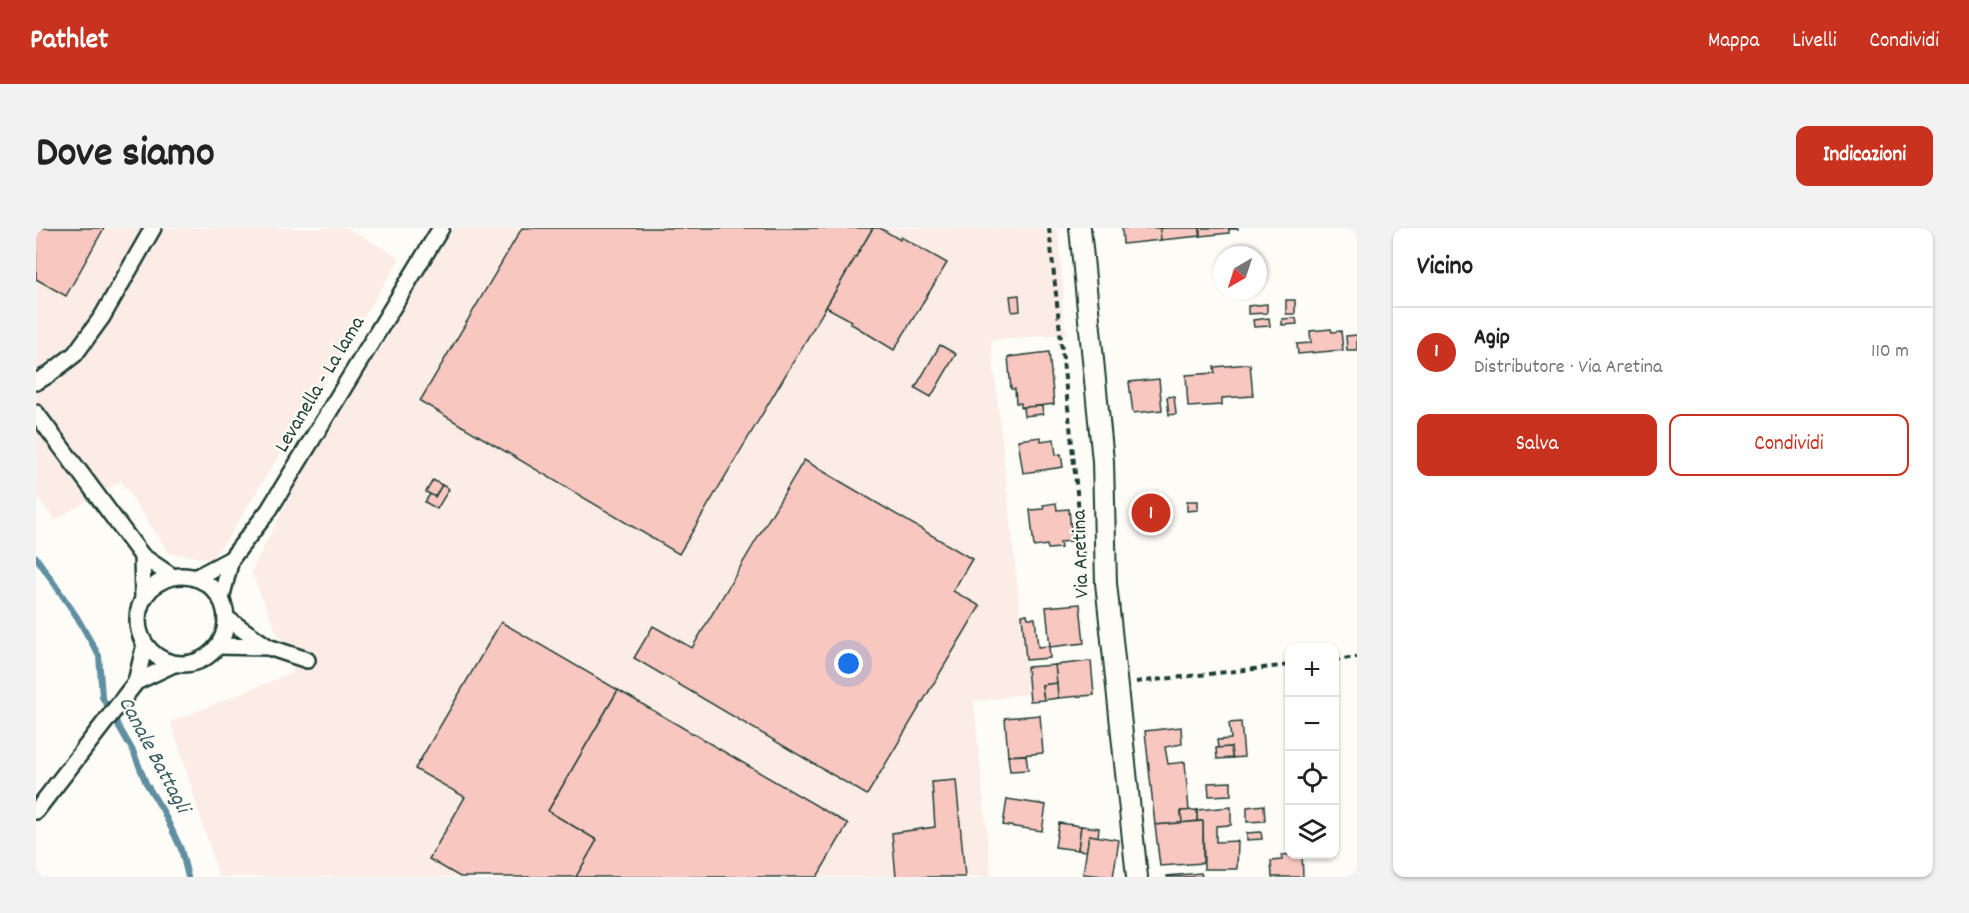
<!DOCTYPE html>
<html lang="it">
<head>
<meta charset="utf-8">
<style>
  :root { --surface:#fff; --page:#f2f2f2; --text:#222; --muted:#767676; --line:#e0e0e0; --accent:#c8321e }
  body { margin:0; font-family:Dekko,sans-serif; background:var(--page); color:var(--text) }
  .controls { position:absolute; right:18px; bottom:18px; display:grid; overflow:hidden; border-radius:12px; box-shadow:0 2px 4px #0004 }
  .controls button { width:54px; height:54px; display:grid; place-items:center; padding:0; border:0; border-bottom:2px solid var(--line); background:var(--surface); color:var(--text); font:30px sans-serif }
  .compass { position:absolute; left:1177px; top:18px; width:54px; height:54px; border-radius:50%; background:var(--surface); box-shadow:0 2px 4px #0004; rotate:219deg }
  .you { position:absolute; left:813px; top:436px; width:21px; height:21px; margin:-15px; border:4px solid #fff; border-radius:50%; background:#1a73e8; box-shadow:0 0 0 9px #1a73e833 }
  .badge { display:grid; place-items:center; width:39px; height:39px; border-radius:50%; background:var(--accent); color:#fff; font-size:20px; font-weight:700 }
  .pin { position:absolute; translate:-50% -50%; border:3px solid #fff; box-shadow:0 2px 6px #0006 }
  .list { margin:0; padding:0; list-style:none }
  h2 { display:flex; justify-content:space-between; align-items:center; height:78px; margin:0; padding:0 24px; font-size:26px }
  h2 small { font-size:20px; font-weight:400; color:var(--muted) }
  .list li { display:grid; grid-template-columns:39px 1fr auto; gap:18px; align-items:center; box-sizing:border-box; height:90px; padding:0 24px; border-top:2px solid var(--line) }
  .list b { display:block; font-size:22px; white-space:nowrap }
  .list p { margin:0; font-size:20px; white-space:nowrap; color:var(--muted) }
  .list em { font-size:20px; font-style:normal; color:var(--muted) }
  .actions { display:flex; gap:12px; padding:18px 24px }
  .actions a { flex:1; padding:14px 0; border:2px solid var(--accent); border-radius:12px; text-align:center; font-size:21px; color:var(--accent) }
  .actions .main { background:var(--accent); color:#fff }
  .icon { flex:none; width:33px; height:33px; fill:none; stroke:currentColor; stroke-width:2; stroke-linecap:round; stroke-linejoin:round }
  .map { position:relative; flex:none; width:1321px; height:649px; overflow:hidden; border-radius:12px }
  header { display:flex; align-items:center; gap:36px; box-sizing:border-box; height:84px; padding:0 30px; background:var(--accent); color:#fff }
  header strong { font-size:28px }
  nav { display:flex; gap:33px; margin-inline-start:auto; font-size:21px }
  .intro { display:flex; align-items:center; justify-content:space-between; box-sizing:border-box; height:144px; padding:0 36px }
  h1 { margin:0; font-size:42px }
  .button { padding:15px 27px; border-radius:12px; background:var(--accent); color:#fff; font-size:21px; font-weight:700 }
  main { display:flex; gap:36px; padding:0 36px }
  aside { flex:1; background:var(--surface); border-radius:12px; box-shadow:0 2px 4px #0004 }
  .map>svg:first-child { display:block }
  .built { fill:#fbece6 }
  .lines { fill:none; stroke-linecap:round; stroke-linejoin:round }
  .stream { stroke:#618fa2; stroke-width:6 }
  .building { fill:#f7c7c0; stroke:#1f3d34; stroke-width:1.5 }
  .minor-casing { stroke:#1f3d34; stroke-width:20 }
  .tertiary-casing { stroke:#1f3d34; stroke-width:24 }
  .path { stroke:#1f3d34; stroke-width:4; stroke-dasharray:6 4.5; stroke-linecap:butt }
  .minor { stroke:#fdfcf7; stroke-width:15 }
  .tertiary { stroke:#fdfcf7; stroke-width:20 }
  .labels { text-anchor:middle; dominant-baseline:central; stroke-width:4.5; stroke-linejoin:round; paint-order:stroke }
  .street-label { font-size:21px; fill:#1f3d34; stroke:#fdfcf7 }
  .water-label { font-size:22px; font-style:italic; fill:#3a5f62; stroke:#fdfcf7 }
</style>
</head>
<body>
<header>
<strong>Pathlet</strong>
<nav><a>Mappa</a><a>Livelli</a><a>Condividi</a></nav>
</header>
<div class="intro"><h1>Dove siamo</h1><a class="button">Indicazioni</a></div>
<main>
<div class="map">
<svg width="1321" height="649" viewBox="0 0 1321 649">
  <rect width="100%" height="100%" fill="#fdfcf7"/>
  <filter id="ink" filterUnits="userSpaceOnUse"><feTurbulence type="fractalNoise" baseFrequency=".0167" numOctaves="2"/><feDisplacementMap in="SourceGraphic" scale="12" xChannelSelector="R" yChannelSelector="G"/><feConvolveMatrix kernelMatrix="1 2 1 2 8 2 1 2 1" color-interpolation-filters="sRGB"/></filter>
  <g filter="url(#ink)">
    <g class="built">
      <polygon points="0,0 312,0 364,30 194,307 175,331 133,325 85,253 19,292 0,267"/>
      <polygon points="392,0 1019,0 1022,3 1028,69 1026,73 1028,97 1032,106 955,112 993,466 938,473 955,649 183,649 135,494 258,444 215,344"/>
    </g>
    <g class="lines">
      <polyline class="stream" points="0,329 41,389 63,428 66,469 97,523 110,555 127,583 145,621 152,649"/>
    </g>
    <g class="building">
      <polygon points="0,0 68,0 30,68 0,51"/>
      <polygon points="486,0 837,0 643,326 384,173"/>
      <polygon points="837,0 844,0 864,12 865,9 911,35 858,122 814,95 816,93 790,79"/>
      <polygon points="1086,0 1128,0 1124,1 1125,12 1087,16"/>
      <polygon points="1128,0 1164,0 1164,8 1125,12 1124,1"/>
      <polygon points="1164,0 1202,0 1202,1 1193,1 1193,5 1164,8"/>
      <polygon points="983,67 984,83 976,84 974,68"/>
      <rect x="1250" y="72" width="9" height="14"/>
      <polygon points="1231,76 1231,85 1212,86 1212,78"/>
      <polygon points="1233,90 1234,98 1218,99 1217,92"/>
      <polygon points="1260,90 1261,96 1246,97 1246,91"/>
      <polygon points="1295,101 1296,104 1305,103 1307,122 1262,126 1261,116 1275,115 1274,103"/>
      <polygon points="1321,107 1321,122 1311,122 1310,108"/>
      <polygon points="904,117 920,126 895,169 879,160"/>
      <polygon points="1013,124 1018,176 985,180 985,175 980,175 979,161 975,161 972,129"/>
      <polygon points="1214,136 1217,168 1186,170 1186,177 1152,179 1150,147 1179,145 1178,139"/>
      <polygon points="1123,151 1126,182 1097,185 1093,154"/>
      <polygon points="1138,168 1140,186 1133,187 1131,169"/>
      <polygon points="1006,178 1007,186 988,188 987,179"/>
      <polygon points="1005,209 1005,213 1018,211 1020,227 1025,226 1027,239 987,245 982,212"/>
      <polygon points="768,232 936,331 917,363 944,378 831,567 598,430 617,398 656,420"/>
      <polygon points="397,252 406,257 399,269 390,264"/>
      <polygon points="406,257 413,261 401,281 389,274 394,266 399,269"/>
      <polygon points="1151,273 1162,273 1162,282 1151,283"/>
      <polygon points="1020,275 1021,282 1033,281 1036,313 1024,314 1025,320 1012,321 1011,317 998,319 994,282 1008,281 1007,277"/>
      <polygon points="1044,376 1048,415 1014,419 1010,379"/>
      <polygon points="991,386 992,390 999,390 1002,419 1013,418 1014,430 990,432 986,387"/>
      <polygon points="465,394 582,462 512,583 561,612 540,649 424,649 393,631 429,569 379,541"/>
      <polygon points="1055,433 1058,467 1022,470 1019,437"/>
      <polygon points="1019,437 1021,455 1006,457 1008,472 994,473 991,439"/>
      <polygon points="1021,455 1022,470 1008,472 1006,457"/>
      <polygon points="582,462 812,596 781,649 540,649 561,612 512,583"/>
      <polygon points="1004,487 1007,525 972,528 969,490"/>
      <polygon points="1205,494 1208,529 1196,530 1195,519 1182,520 1181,512 1195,511 1193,495"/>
      <polygon points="1145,499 1146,516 1129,519 1132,536 1149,534 1153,583 1145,583 1146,595 1119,597 1109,503"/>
      <polygon points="1195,519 1196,530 1181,531 1180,520"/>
      <polygon points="990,527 992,542 974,543 972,528"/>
      <polygon points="920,552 929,649 860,649 856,605 899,599 896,554"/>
      <polygon points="1195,554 1195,567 1173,568 1172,555"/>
      <polygon points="971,571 1010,577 1006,603 967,597"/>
      <polygon points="1228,577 1229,593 1211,594 1211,579"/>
      <polygon points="1195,579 1195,597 1180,598 1180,614 1202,613 1201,641 1168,641 1167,593 1161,593 1161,582"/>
      <polygon points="1161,582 1161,593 1146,595 1145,583"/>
      <polygon points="1167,593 1167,635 1124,638 1119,597"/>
      <polygon points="1023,595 1045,598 1042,622 1019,619"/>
      <polygon points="1045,598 1063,600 1062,609 1053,607 1051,623 1042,622"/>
      <polygon points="1225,604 1226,611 1211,612 1211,605"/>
      <polygon points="1053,607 1083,612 1077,649 1047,646"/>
      <polygon points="1266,626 1267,649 1236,649 1235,633 1246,632 1245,627"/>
      <polygon points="1165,645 1166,649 1131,649 1131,648"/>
    </g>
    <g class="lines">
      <defs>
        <g id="minor">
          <polyline points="0,154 12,147 39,126 66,89 117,0"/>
          <polyline points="0,185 106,328 137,349"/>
          <polyline points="106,328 107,371"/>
          <circle cx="146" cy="392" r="44"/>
          <polyline points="159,350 195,331 233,282 405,0"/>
          <polyline points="185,371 195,331"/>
          <polyline points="190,390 232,419 271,432"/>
          <polyline points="182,418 232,419"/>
          <polyline points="100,454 109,416"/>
          <polyline points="0,583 100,454 138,436"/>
        </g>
        <polyline id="tertiary" points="1044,0 1067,233 1070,355 1101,649"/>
      </defs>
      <use href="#minor" class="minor-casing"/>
      <use href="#tertiary" class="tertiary-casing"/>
      <g class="path">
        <polyline points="1013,0 1048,330"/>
        <polyline points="1298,432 1321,429"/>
        <polyline points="1100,454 1254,437"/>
      </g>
      <use href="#minor" class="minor"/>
      <use href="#tertiary" class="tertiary"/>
    </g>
  </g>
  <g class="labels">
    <g class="street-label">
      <text transform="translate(285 157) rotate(-59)">Levanella - La lama</text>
      <text transform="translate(1046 326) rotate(-92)">Via Aretina</text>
    </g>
    <g class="water-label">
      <text transform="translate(117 527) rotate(62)">Canale Battagli</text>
    </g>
  </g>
</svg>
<div class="controls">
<button>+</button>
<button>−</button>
<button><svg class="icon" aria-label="locate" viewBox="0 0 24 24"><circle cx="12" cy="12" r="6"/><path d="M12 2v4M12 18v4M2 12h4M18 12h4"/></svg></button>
<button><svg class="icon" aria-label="layers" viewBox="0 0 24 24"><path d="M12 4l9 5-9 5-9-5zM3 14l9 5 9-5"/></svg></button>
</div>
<svg class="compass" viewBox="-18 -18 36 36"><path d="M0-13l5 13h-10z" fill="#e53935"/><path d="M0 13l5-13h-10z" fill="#767676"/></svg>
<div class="you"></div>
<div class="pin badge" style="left:1115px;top:285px">1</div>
</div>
<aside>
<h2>Vicino<small></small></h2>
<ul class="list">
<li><span class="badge">1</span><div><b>Agip</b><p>Distributore · Via Aretina</p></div><em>110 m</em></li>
</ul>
<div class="actions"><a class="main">Salva</a><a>Condividi</a></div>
</aside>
</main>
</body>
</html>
